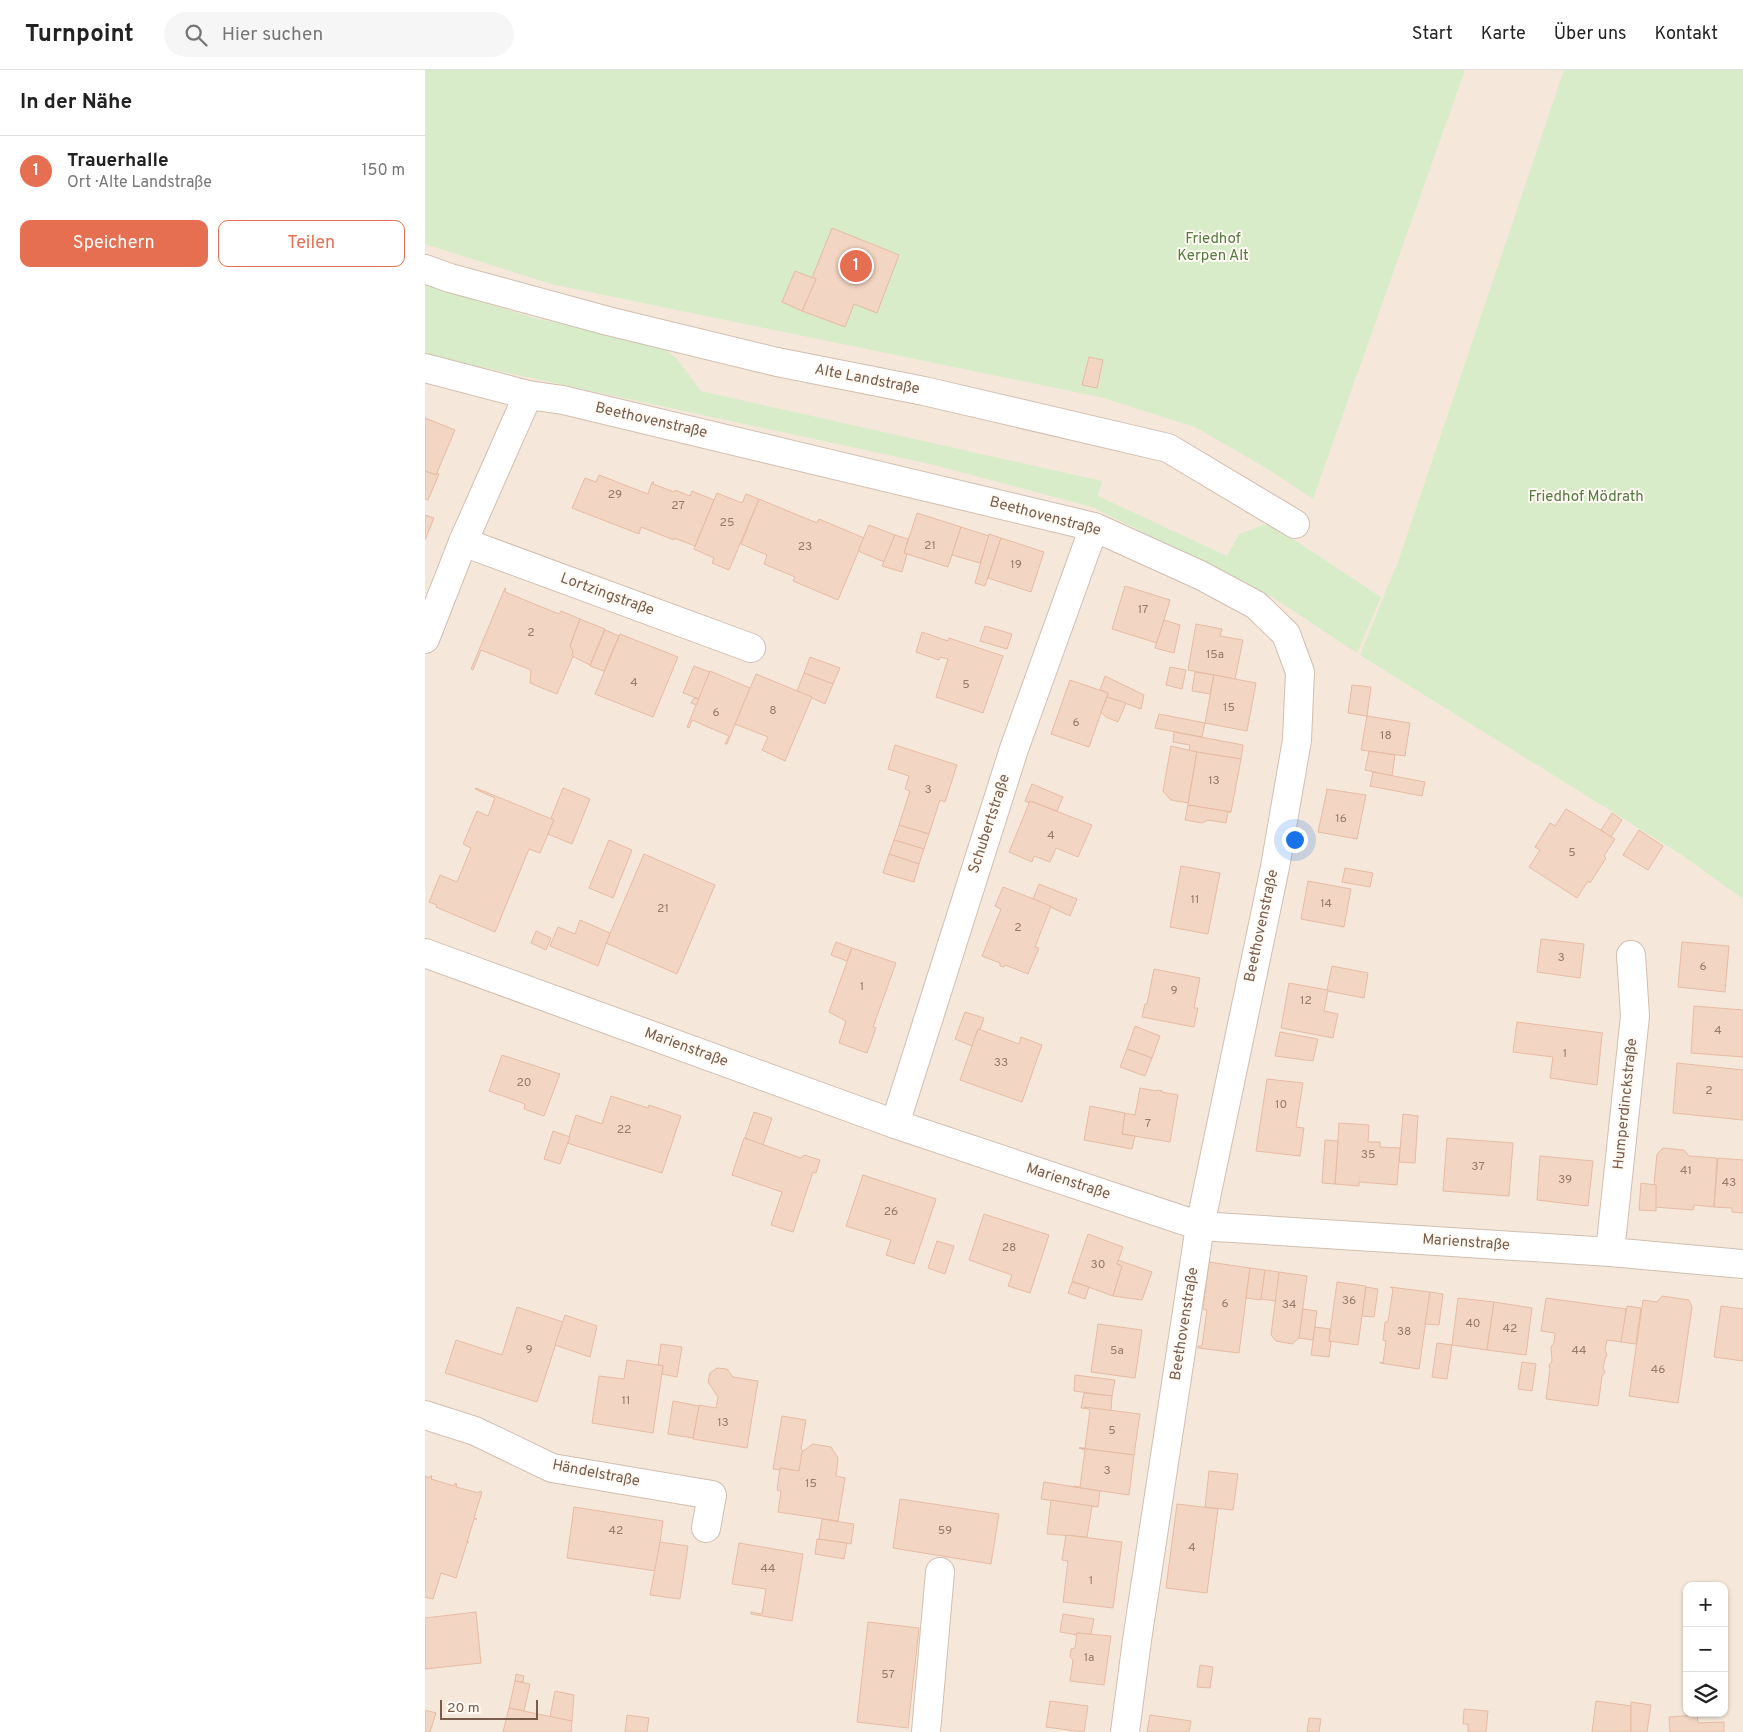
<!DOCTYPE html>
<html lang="de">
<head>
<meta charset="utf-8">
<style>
  :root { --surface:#fff; --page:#f6f6f6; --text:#222; --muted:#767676; --line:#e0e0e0; --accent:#e76f51 }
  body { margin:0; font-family:Overpass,sans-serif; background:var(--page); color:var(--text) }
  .controls { position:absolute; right:15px; bottom:15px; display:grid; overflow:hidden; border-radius:10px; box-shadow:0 1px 4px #0004 }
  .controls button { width:45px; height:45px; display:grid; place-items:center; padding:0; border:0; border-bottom:1px solid var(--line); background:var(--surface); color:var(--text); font:25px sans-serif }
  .scale { position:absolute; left:15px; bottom:12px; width:98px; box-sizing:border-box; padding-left:5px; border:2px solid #7a5c4d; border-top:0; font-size:14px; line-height:18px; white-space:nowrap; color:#7a5c4d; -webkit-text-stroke:4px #fffaf3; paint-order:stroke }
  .you { position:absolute; left:869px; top:769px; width:18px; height:18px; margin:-12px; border:4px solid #fff; border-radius:50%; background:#1a73e8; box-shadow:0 0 0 8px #1a73e833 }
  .badge { display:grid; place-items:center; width:32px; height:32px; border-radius:50%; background:var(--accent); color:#fff; font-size:16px; font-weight:700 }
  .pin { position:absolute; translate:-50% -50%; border:2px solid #fff; box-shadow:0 1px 5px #0006 }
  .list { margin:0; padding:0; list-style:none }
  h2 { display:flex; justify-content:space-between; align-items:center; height:65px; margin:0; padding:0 20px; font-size:21px }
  h2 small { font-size:16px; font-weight:400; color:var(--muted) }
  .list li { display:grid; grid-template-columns:32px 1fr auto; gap:15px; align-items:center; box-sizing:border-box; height:70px; padding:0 20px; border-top:1px solid var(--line) }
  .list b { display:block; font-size:19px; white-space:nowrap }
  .list p { margin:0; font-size:16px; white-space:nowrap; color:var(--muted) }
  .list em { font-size:16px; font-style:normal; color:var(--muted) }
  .actions { display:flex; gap:10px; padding:15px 20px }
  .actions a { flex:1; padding:11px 0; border:1px solid var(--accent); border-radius:10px; text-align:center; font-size:18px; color:var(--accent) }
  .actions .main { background:var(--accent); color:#fff }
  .icon { flex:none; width:28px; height:28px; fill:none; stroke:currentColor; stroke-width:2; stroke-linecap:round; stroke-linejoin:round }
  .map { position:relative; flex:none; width:1318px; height:1662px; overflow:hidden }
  header { display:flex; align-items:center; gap:30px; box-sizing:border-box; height:70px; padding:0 25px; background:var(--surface); border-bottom:1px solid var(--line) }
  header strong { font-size:24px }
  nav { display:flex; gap:28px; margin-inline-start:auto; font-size:18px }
  .search { width:350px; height:45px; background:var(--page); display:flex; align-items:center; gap:12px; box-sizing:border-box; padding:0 18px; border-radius:28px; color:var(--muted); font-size:19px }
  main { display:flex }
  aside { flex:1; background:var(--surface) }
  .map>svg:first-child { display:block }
  .residential { fill:#f5e8da; fill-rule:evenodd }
  .green { fill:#d8ecc9 }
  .building { fill:#f3d5c3; stroke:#e6bba3 }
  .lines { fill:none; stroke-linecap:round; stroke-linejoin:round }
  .minor-casing { stroke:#d1beb0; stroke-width:30 }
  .minor { stroke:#fff; stroke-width:28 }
  .labels { text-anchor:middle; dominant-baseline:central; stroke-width:4; stroke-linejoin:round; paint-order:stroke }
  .number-label { font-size:12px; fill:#987a6a }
  .park-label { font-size:15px; fill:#537a41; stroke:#fffaf3 }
  .street-label { font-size:15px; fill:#7a5c4d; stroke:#fffaf3 }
</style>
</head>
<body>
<header>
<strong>Turnpoint</strong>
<div class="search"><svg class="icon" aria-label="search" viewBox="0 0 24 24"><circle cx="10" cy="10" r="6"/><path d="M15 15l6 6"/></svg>Hier suchen</div>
<nav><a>Start</a><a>Karte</a><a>Über uns</a><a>Kontakt</a></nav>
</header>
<main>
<aside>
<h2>In der Nähe<small></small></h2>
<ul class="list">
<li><span class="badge">1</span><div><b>Trauerhalle</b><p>Ort · Alte Landstraße</p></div><em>150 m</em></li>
</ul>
<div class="actions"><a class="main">Speichern</a><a>Teilen</a></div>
</aside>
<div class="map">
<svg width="1318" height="1662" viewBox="0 0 1318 1662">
  <rect width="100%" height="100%" fill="#fdf6ec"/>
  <path class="residential" d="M 0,0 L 1318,0 L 1318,1662 L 0,1662 ZM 1262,1516 L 1299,1516 L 1299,1643 L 1262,1643 Z"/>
  <g class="green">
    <polygon points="0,0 1040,0 888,429 846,401 772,358 679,328 126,214 0,174"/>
    <polygon points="1139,0 1318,0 1318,829 1260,787 935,585 974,489"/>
    <polygon points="0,214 109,248 222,272 240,279 252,289 276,321 677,411 673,426 802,486 814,464 844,453 956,527 932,583 849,528 667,437 505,394 0,285"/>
  </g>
  <g class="building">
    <polygon points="407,158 474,185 452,243 429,234 420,257 377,241 391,209 387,208"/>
    <polygon points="370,201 391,209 377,241 357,232"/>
    <polygon points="664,287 678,290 672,318 657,315"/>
    <polygon points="0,348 30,360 11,405 0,401"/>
    <polygon points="0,401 11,405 12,403 14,404 3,430 0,429"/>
    <polygon points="174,405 223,424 227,412 229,412 228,414 249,422 250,420 265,426 267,421 289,430 270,476 249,468 249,470 216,457 214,464 147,438 160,408 171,412"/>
    <polygon points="292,423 317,433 321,424 334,429 304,500 287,493 289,488 269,479"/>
    <polygon points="334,429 392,453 394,449 439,468 413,530 368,511 370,507 339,494 342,485 316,474"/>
    <polygon points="492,443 536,457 523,497 479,483"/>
    <polygon points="0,445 9,448 0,470"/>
    <polygon points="444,455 470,465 459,492 433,481"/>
    <polygon points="536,457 564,466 555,493 527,485"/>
    <polygon points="564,464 576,468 560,516 550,513"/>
    <polygon points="470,465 483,469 479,483 482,484 477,502 457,496"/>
    <polygon points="576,468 619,482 606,522 563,508"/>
    <polygon points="700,516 745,530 732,573 687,559"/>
    <polygon points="80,518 81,519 80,522 134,544 136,541 155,549 145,576 148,581 148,586 132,624 105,613 106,600 56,580 48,600 46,599"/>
    <polygon points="155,549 180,559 165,595 147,586 148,581 145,576"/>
    <polygon points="739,550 755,555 749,583 730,578"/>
    <polygon points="771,554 797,559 795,566 818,570 810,609 763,600"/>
    <polygon points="560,556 587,564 582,579 555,571"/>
    <polygon points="180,560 194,566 179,601 165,596"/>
    <polygon points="497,562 523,571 524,568 578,586 558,643 511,627 523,589 515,587 514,590 491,582"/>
    <polygon points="195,564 253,587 228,647 170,624"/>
    <polygon points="385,587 415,598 408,614 379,603"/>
    <polygon points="269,596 285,602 274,629 258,623"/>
    <polygon points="745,597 761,600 757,619 741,615"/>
    <polygon points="285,601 325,618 302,674 300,674 304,666 267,650 264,658 262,657"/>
    <polygon points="770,602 789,605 785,624 767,621"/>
    <polygon points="379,603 408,614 400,634 372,621"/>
    <polygon points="331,604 387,627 360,691 337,680 343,667 310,654"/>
    <polygon points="789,605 831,613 822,661 780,653"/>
    <polygon points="680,606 719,625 716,639 682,627 683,623 675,620"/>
    <polygon points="645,610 683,623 664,677 626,664"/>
    <polygon points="927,615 946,617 942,646 923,643"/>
    <polygon points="682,627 701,633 693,652 681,647 676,642"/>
    <polygon points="269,628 274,629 271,635 266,633"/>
    <polygon points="734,644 780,653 777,667 730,658"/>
    <polygon points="942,646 985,653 980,686 936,680"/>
    <polygon points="749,662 818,675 816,689 764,681 765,675 748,672"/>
    <polygon points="470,675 532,695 520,732 515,730 504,764 474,755 485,721 480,719 484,706 463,699"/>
    <polygon points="746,676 772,682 763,733 746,730 738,721"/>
    <polygon points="944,681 970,685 967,706 940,700"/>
    <polygon points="772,682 816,689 806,742 763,735"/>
    <polygon points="948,702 1000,712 997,726 945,716"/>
    <polygon points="607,714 638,727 632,741 605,731 604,733 600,731"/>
    <polygon points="51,718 129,750 115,783 104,779 70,862 11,837 12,835 4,832 15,805 32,812 46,778 38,774 52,741 63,746 70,728 50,719"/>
    <polygon points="138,718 165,729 147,774 123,764 129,750 126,748"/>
    <polygon points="901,719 941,725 932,769 893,762 902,720"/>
    <polygon points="605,731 667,755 653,787 631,778 625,792 609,786 607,792 584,782"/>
    <polygon points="763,735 806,742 803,742 801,753 783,750 777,753 760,750"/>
    <polygon points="1141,739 1190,769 1179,786 1181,788 1165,813 1163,811 1152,828 1104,797 1115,780 1110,777 1125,753 1130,756"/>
    <polygon points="1187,743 1197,750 1186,767 1176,760"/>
    <polygon points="474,755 504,764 499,779 469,770"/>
    <polygon points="1214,760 1238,776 1223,800 1198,785"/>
    <polygon points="184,770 207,780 188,828 164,818"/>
    <polygon points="469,770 499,779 494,794 464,784"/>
    <polygon points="219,784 290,815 252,904 181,873"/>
    <polygon points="464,784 494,794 489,812 458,803"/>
    <polygon points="756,796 795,803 783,864 745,857"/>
    <polygon points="920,798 948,803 945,817 917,812"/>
    <polygon points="883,811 926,819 919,857 876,849"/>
    <polygon points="614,814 652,829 645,846 608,829"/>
    <polygon points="578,817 626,836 610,877 614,878 603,904 580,895 579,897 575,896 575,893 557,886 576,839 570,836"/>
    <polygon points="155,850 185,863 173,896 125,876 133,857 150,864"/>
    <polygon points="111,861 126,868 121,880 106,873"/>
    <polygon points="1116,869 1159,874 1155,908 1112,902"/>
    <polygon points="411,872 427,878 422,891 406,885"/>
    <polygon points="1257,872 1304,876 1300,922 1253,917"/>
    <polygon points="427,878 471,893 448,957 451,958 442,983 414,973 421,951 404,942"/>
    <polygon points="907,896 943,903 939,928 903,921 902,920"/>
    <polygon points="729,899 775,908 769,938 773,938 769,957 717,947 720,934 722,934"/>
    <polygon points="864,913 903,920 899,941 913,944 908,968 856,958"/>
    <polygon points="1269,936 1318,940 1318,987 1266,983"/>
    <polygon points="540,942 559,948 555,960 553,959 547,976 530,969"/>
    <polygon points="1092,952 1178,963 1177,965 1172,1015 1125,1008 1128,987 1088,982"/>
    <polygon points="710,956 735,966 727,988 702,979"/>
    <polygon points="553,959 594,974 596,967 617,975 597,1032 535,1010"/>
    <polygon points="855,962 893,969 888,991 850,986"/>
    <polygon points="702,979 727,988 720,1006 695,997"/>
    <polygon points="77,985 135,1004 119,1046 99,1039 100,1034 64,1021"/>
    <polygon points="1252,993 1318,1000 1318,1050 1248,1043"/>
    <polygon points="842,1009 878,1013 871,1057 879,1058 875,1086 831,1081"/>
    <polygon points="715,1018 732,1021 732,1020 737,1021 737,1022 753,1025 745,1072 697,1064 700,1043 710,1045"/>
    <polygon points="186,1026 223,1038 224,1035 256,1046 237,1103 142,1073 151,1045 177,1054"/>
    <polygon points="665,1036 700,1043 697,1064 710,1066 707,1079 659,1070"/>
    <polygon points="329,1042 347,1048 338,1075 320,1068"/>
    <polygon points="978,1044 993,1046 990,1093 974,1092"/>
    <polygon points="914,1053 944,1055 943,1072 955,1072 955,1077 975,1078 972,1115 934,1112 934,1116 910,1114"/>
    <polygon points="128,1061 145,1067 135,1094 119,1089"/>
    <polygon points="319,1068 376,1088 379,1085 395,1090 391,1103 388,1102 368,1162 346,1155 357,1122 307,1105"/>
    <polygon points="1022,1068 1088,1073 1084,1126 1018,1121"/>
    <polygon points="900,1070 913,1071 910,1114 897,1113"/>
    <polygon points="1238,1078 1259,1080 1264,1086 1292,1088 1289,1137 1269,1135 1268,1140 1230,1137 1231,1115 1229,1114 1232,1084"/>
    <polygon points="1115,1086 1168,1091 1163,1136 1112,1130"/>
    <polygon points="1293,1088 1318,1090 1318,1143 1307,1142 1307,1138 1289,1137"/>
    <polygon points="438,1105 511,1129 489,1194 461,1185 466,1170 421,1156"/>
    <polygon points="1216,1113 1231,1115 1231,1141 1214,1140"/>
    <polygon points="559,1144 624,1165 605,1223 583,1216 587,1205 544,1190"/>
    <polygon points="663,1164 698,1177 692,1194 697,1196 688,1226 647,1211"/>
    <polygon points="512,1171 529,1176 520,1204 503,1198"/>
    <polygon points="693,1190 727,1202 717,1230 688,1226 697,1196 692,1194"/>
    <polygon points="784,1192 825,1198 814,1283 773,1278 773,1276 777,1276 782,1240 778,1239"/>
    <polygon points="825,1198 840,1200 836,1230 821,1228"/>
    <polygon points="840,1200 854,1202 851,1231 836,1229"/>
    <polygon points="854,1202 882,1206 874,1268 867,1274 851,1271 846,1265"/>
    <polygon points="647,1212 664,1217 660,1229 643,1223"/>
    <polygon points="912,1212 941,1216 933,1275 904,1271"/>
    <polygon points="941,1217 953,1219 949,1247 937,1246"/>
    <polygon points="965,1217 1005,1222 994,1299 955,1293 955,1292 958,1293 961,1271 958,1270 960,1252 963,1252 968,1219"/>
    <polygon points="1005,1222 1018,1224 1014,1255 1000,1254"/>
    <polygon points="1237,1226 1264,1230 1267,1237 1253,1333 1204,1326 1218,1230 1232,1232"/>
    <polygon points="1033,1228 1069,1232 1062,1280 1027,1275"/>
    <polygon points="1121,1228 1201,1239 1197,1272 1182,1270 1180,1280 1182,1285 1180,1289 1178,1298 1180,1302 1177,1306 1173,1336 1121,1329 1125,1299 1124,1295 1127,1291 1126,1277 1129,1273 1130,1263 1116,1261"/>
    <polygon points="1069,1232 1107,1238 1101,1285 1062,1280"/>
    <polygon points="1202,1236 1216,1238 1211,1274 1196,1272"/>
    <polygon points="1296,1236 1318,1239 1318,1291 1289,1287"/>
    <polygon points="92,1237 138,1252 112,1332 20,1303 31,1270 77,1285"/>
    <polygon points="878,1239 892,1241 888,1270 874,1268"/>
    <polygon points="140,1245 172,1256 165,1287 130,1275"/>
    <polygon points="673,1254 717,1260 710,1308 666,1302"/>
    <polygon points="890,1257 905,1259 904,1271 906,1272 904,1287 886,1285"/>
    <polygon points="1012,1273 1027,1275 1022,1309 1007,1307"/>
    <polygon points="236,1274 257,1277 252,1307 237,1304 238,1296 233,1295"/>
    <polygon points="202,1290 238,1296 228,1363 167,1353 174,1306 199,1309"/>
    <polygon points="1097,1292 1111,1294 1107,1321 1093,1319"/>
    <polygon points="292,1298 302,1299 308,1307 333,1311 322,1378 268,1369 274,1335 291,1338 293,1327 283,1312 285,1303"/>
    <polygon points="650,1305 690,1310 687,1326 649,1321"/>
    <polygon points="659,1323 687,1326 686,1341 656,1338"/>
    <polygon points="248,1331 274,1336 268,1368 243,1364"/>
    <polygon points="659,1337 715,1344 709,1385 654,1378 660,1378 665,1340"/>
    <polygon points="357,1346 381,1350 376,1379 378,1381 374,1401 355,1398 354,1400 348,1399"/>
    <polygon points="388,1374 406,1377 413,1388 411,1406 420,1408 413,1451 353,1442 356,1421 352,1420 355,1398 374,1401 377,1382"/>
    <polygon points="654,1378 709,1385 704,1425 649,1417 649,1416 655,1417 660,1380"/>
    <polygon points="784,1401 813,1404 808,1440 780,1437"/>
    <polygon points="0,1406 4,1408 5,1406 7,1406 6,1409 29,1416 30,1413 32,1414 31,1417 54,1423 55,1421 57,1422 49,1448 52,1449 49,1449 42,1472 44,1472 42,1473 31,1508 16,1503 8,1529 0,1527"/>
    <polygon points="619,1412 675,1421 673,1437 616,1429"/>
    <polygon points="475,1429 574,1444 566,1494 468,1478"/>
    <polygon points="626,1430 667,1436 662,1467 622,1464"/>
    <polygon points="752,1434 793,1439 782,1523 741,1518"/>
    <polygon points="149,1437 238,1451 231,1501 142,1488"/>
    <polygon points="397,1449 429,1454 426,1474 394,1469"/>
    <polygon points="641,1465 697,1472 688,1538 638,1532 643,1491 637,1490"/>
    <polygon points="392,1469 422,1473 419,1489 390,1484"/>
    <polygon points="235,1472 263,1476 255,1529 225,1525"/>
    <polygon points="314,1473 378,1484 367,1551 326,1544 326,1542 337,1544 341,1519 307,1514"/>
    <polygon points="51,1542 56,1593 0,1599 0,1548"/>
    <polygon points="638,1544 669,1549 666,1564 652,1563 652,1565 635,1562"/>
    <polygon points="443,1552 494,1558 483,1658 432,1652"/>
    <polygon points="652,1563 686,1566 679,1615 645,1611 648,1590 645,1587 646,1579 650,1578"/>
    <polygon points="775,1595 788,1597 785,1618 772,1617"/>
    <polygon points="91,1604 99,1606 98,1612 90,1611"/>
    <polygon points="90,1611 105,1614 99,1641 84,1638"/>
    <polygon points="130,1621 149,1625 147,1651 125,1647"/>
    <polygon points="625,1631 663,1636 659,1662 621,1657"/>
    <polygon points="1171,1631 1206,1636 1206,1662 1167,1662"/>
    <polygon points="1206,1632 1226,1635 1222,1662 1206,1662"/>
    <polygon points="84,1638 147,1651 146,1662 78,1662"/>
    <polygon points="1039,1639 1063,1641 1061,1662 1043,1662 1043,1654 1038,1654"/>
    <polygon points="0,1640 11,1643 5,1662 0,1662"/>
    <polygon points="202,1645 224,1648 222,1662 200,1662"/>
    <polygon points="725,1645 766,1651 764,1662 722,1662"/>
    <polygon points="1272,1645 1273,1653 1299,1652 1299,1662 1245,1662 1244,1647"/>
    <polygon points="884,1648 896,1649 894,1662 882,1662"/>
  </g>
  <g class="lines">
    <defs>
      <g id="minor">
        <polyline points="0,199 25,208 183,251 352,292 499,321 743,378 870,454"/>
        <polyline points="0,298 103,325 138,330 669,457 775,505 831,535 861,564 875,602 872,670 850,797 775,1156 712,1570 700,1662"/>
        <polyline points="38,472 326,578"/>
        <polyline points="0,569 38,472 103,325"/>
        <polyline points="0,883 470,1054 775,1156 1185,1182 1318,1194"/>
        <polyline points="470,1054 589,679 669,457"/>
        <polyline points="1185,1182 1210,946 1206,885"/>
        <polyline points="0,1345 50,1361 127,1398 287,1425 281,1458"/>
        <polyline points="501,1662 515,1502"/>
      </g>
    </defs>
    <use href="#minor" class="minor-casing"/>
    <use href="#minor" class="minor"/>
  </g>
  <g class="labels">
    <g class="number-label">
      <text x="190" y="425">29</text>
      <text x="253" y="436">27</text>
      <text x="302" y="453">25</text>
      <text x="505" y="476">21</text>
      <text x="380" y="477">23</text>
      <text x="591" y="495">19</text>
      <text x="718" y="540">17</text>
      <text x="106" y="563">2</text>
      <text x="790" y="585">15a</text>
      <text x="209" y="613">4</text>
      <text x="541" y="615">5</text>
      <text x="804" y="638">15</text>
      <text x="348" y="641">8</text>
      <text x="291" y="643">6</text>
      <text x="651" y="653">6</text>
      <text x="961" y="666">18</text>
      <text x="789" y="711">13</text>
      <text x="503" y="720">3</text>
      <text x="916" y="749">16</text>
      <text x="626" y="766">4</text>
      <text x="1147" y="783">5</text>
      <text x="770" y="830">11</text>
      <text x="901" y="834">14</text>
      <text x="238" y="839">21</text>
      <text x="593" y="858">2</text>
      <text x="1136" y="888">3</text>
      <text x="1278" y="897">6</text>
      <text x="437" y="917">1</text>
      <text x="749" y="921">9</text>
      <text x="881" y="931">12</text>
      <text x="1293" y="961">4</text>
      <text x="1140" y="984">1</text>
      <text x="576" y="993">33</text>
      <text x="99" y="1013">20</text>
      <text x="1284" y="1021">2</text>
      <text x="856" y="1035">10</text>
      <text x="723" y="1054">7</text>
      <text x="199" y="1060">22</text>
      <text x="943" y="1085">35</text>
      <text x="1053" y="1097">37</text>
      <text x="1261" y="1101">41</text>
      <text x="1140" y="1110">39</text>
      <text x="1304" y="1113">43</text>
      <text x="466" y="1142">26</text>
      <text x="584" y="1178">28</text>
      <text x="673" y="1195">30</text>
      <text x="924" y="1231">36</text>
      <text x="800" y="1234">6</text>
      <text x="864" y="1235">34</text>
      <text x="1048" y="1254">40</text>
      <text x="1085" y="1259">42</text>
      <text x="979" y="1262">38</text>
      <text x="104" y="1280">9</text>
      <text x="692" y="1281">5a</text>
      <text x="1154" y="1281">44</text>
      <text x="1233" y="1300">46</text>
      <text x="201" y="1331">11</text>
      <text x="298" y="1353">13</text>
      <text x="687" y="1361">5</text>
      <text x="682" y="1401">3</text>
      <text x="386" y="1414">15</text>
      <text x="191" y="1461">42</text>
      <text x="520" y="1461">59</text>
      <text x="767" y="1478">4</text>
      <text x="343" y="1499">44</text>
      <text x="666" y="1511">1</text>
      <text x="664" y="1588">1a</text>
      <text x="463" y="1605">57</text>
    </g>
    <g class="park-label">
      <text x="788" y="169">Friedhof<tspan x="788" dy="17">Kerpen Alt</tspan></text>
      <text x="1161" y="427">Friedhof Mödrath</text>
    </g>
    <g class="street-label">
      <text transform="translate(442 310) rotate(11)">Alte Landstraße</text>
      <text transform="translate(226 351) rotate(13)">Beethovenstraße</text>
      <text transform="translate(620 447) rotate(15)">Beethovenstraße</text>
      <text transform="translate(182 525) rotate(20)">Lortzingstraße</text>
      <text transform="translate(565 754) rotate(-72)">Schubertstraße</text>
      <text transform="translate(837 856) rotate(-78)">Beethovenstraße</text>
      <text transform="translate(261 978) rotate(20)">Marienstraße</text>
      <text transform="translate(1201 1034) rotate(-84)">Humperdinckstraße</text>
      <text transform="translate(643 1112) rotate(18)">Marienstraße</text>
      <text transform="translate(1041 1173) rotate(4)">Marienstraße</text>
      <text transform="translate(760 1254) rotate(-81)">Beethovenstraße</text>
      <text transform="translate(171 1404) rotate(11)">Händelstraße</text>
    </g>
  </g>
</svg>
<div class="controls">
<button>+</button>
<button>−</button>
<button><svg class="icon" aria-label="layers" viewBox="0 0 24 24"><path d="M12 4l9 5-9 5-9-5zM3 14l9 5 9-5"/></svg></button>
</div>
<div class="scale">20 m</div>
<div class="you"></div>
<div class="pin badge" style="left:431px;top:196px">1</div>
</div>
</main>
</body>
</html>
